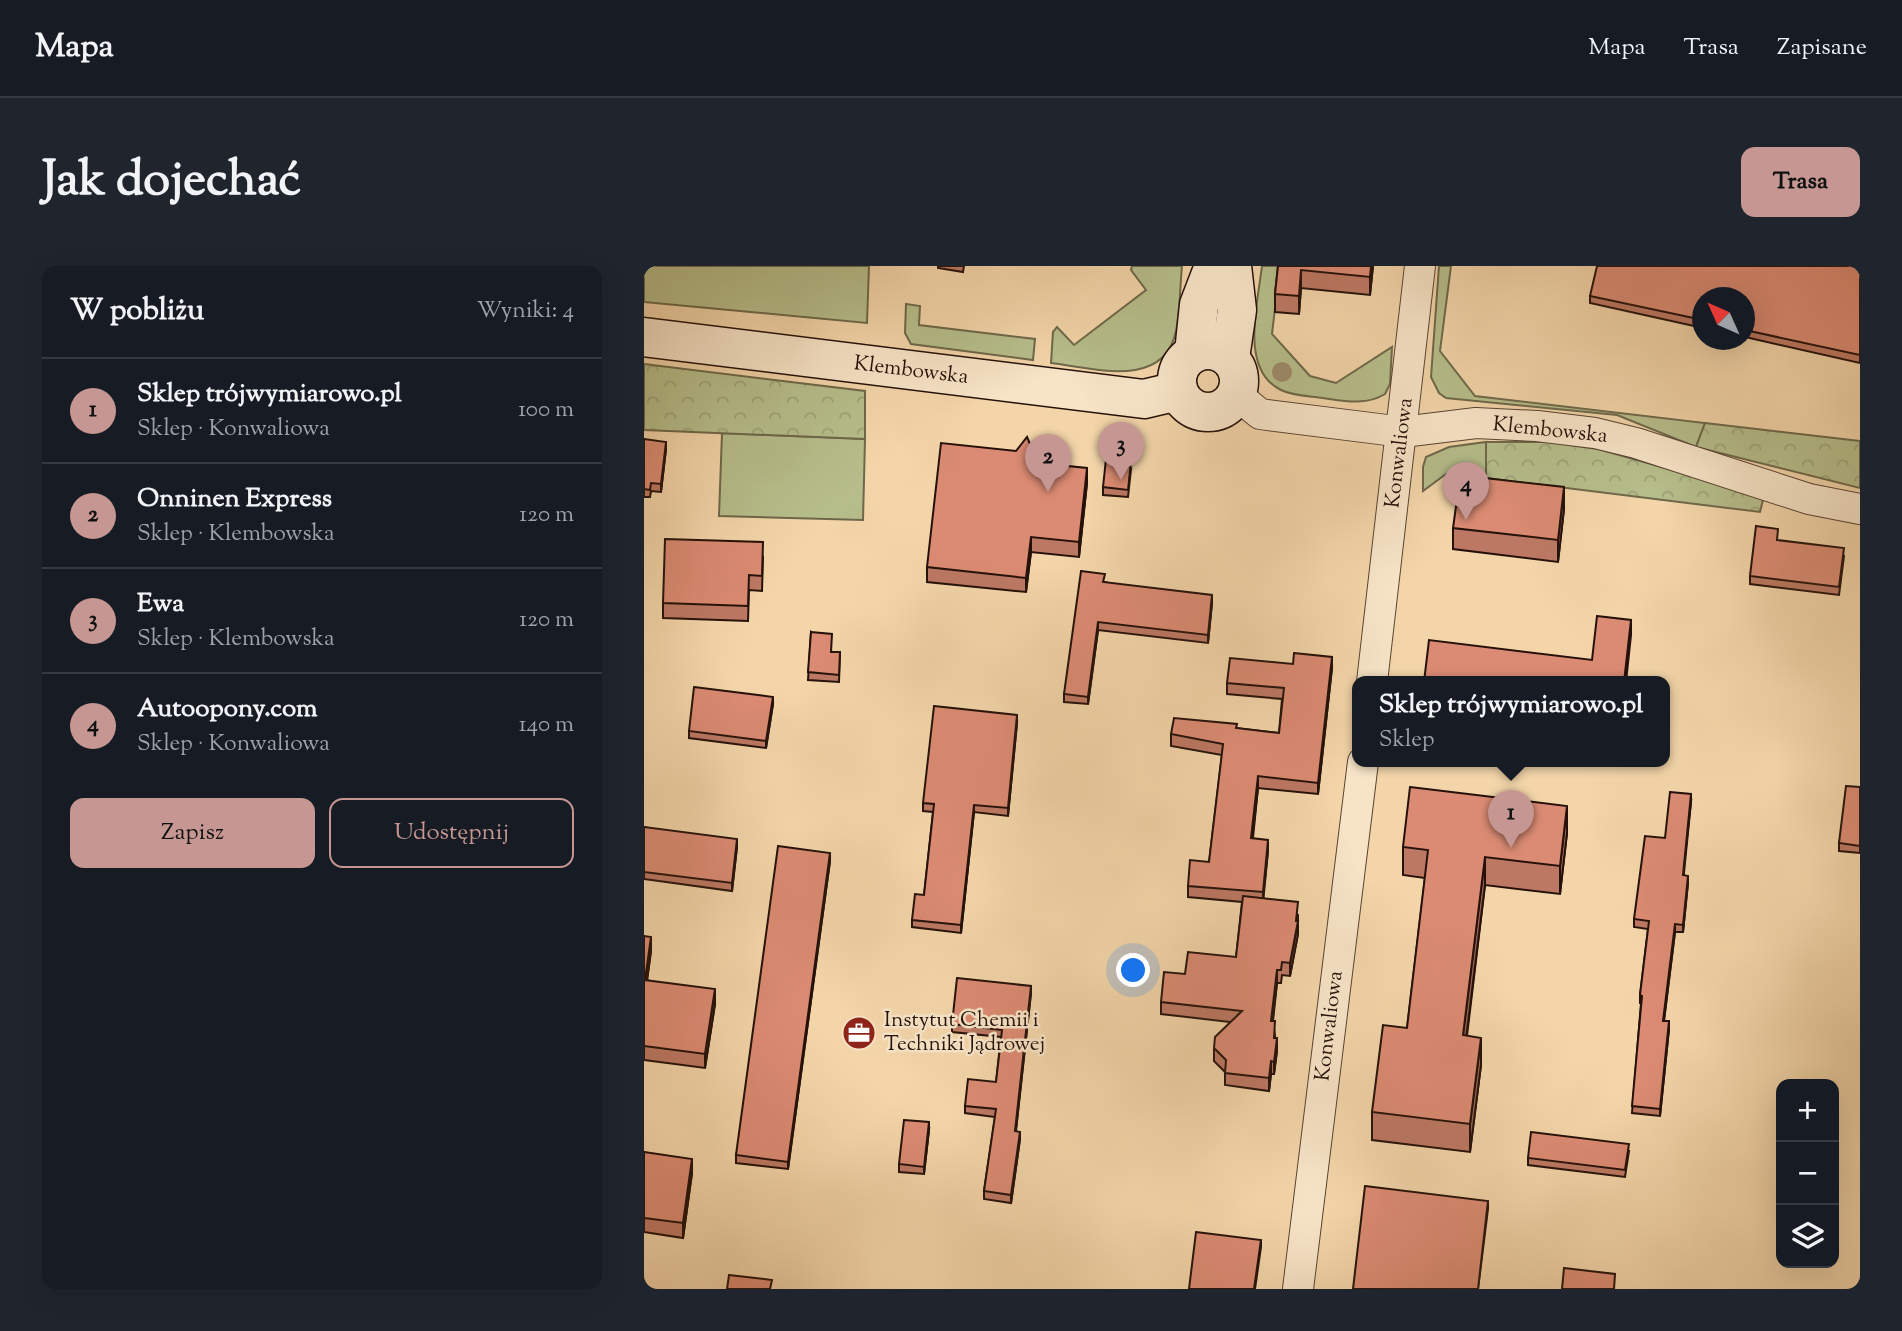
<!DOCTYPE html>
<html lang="pl">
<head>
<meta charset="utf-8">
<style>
  :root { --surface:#171b24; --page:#20242c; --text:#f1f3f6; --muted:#9ea1a6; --line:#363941; --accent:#c59692 }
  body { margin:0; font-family:"Sorts Mill Goudy",serif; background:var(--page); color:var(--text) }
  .controls { position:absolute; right:21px; bottom:21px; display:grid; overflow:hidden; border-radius:14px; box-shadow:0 7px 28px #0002 }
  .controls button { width:63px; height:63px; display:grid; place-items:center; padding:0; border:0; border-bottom:2px solid var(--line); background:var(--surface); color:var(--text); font:35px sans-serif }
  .compass { position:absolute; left:1048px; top:21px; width:63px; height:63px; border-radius:50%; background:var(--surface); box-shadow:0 7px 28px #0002; rotate:315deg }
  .you { position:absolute; left:490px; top:705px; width:24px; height:24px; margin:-18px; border:5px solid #fff; border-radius:50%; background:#1a73e8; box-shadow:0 0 0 10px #1a73e833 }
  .badge { display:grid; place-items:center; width:46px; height:46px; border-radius:50%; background:var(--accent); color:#111; font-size:23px; font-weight:700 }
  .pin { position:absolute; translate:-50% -58px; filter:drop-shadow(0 2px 4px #0008) }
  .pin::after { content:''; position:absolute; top:37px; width:24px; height:21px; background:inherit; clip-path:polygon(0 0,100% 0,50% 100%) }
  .popup { position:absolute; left:708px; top:410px; width:318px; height:91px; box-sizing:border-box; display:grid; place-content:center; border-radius:14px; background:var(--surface); filter:drop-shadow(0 2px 5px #0005); font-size:23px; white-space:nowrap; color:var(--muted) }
  .popup b { font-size:26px; color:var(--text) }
  .popup::after { content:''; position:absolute; left:50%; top:100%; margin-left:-14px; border:14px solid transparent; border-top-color:var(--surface) }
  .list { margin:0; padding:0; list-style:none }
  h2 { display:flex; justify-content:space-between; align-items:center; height:91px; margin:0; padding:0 28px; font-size:30px }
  h2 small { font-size:23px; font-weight:400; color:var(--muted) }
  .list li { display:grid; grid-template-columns:46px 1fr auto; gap:21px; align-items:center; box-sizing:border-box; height:105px; padding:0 28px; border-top:2px solid var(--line) }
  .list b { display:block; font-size:26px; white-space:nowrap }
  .list p { margin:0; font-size:23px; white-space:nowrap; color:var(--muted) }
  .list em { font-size:23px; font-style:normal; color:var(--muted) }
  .actions { display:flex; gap:14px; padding:21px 28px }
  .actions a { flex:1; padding:16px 0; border:2px solid var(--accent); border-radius:14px; text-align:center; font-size:24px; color:var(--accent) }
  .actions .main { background:var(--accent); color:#111 }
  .icon { flex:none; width:38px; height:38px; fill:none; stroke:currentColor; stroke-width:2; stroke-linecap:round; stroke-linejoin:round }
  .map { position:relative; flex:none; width:1216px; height:1023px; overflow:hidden; border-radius:14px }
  header { display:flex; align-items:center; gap:42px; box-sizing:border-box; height:98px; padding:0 35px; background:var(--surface); border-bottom:2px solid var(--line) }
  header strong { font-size:33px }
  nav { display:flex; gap:38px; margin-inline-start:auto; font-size:24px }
  .intro { display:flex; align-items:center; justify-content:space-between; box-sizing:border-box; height:168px; padding:0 42px }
  h1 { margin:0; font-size:49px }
  .button { padding:18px 32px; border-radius:14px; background:var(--accent); color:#111; font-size:24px; font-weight:700 }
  main { display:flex; gap:42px; padding:0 42px }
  aside { flex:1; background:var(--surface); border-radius:14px; box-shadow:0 7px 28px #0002 }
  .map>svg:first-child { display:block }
  .green { fill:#b6be8b; stroke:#6e684a; stroke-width:2 }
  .forest { fill:url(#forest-crowns); stroke:#6e684a; stroke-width:2 }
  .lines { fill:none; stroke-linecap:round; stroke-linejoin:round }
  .street-casing { stroke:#584232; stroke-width:32 }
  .secondary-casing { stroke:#25110a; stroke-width:41 }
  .street { stroke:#f7e4c7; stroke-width:30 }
  .secondary { stroke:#f7e4c7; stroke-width:38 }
  .tree { fill:#9e8b6a }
  .wall { fill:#bc7863; stroke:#25110a; stroke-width:2 }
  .shaded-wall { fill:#996150; stroke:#25110a; stroke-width:2 }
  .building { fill:#db8b73; stroke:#25110a; stroke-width:2 }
  .labels { text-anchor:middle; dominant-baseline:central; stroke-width:5; stroke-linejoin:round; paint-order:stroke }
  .street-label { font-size:21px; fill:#25110a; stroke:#f7e4c7 }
  .poi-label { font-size:21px; fill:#25110a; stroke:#f7e4c7; text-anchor:start }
</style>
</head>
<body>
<header>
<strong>Mapa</strong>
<nav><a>Mapa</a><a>Trasa</a><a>Zapisane</a></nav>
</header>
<div class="intro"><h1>Jak dojechać</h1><a class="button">Trasa</a></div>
<main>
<aside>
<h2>W pobliżu<small>Wyniki: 4</small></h2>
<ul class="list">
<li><span class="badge">1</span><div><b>Sklep trójwymiarowo.pl</b><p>Sklep · Konwaliowa</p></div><em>100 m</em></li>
<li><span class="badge">2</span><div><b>Onninen Express</b><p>Sklep · Klembowska</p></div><em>120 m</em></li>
<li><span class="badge">3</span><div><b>Ewa</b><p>Sklep · Klembowska</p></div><em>120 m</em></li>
<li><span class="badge">4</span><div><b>Autoopony.com</b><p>Sklep · Konwaliowa</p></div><em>140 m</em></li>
</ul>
<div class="actions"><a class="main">Zapisz</a><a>Udostępnij</a></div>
</aside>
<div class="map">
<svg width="1216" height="1023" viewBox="0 0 1216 1023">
  <defs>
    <pattern id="forest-crowns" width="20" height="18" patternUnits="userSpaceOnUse" patternTransform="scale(1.75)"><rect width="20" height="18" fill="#b6be8b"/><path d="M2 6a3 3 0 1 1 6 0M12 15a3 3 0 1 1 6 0" fill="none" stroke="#9ca277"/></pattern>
  </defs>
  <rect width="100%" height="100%" fill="#f3d5a9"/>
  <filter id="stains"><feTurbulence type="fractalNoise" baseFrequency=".00286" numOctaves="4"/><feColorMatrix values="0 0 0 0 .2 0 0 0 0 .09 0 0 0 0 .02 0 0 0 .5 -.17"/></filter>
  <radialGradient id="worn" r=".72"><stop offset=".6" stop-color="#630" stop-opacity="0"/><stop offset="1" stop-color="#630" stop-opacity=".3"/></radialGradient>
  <g class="green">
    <polygon points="0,0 225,0 223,57 0,36"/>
    <path d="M 488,0 L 538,0 C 536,21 536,44 532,65 C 520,124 449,102 407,97 L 409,66 L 413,61 L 430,79 L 502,24 L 487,4 Z"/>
    <path d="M 618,0 L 636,0 L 628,68 L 666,110 L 692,117 L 748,81 L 746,118 L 741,128 C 722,140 700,135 679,132 C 665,130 649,130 637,124 C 595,104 614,36 618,0 Z"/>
    <polygon points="795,0 807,0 796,85 831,130 1061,157 1052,181 973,149 802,132 795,127 787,111"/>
    <polygon points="262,38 276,40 275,59 391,73 389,94 267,78 261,67"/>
    <polygon points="78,167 221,173 219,254 75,250"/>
    <polygon points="842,176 842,212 802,208 779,225 779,201 782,191 805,181"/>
  </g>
  <g class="forest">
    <polygon points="0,98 221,125 221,173 0,164"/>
    <polygon points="1061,157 1216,175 1216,222 1052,181"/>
    <polygon points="842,176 907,176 954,183 1120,230 1116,246 842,212"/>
  </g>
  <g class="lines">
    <defs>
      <g id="street">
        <polyline points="593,129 616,148 759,166 832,157 893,160 951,167 992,177 1165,233 1216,243"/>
        <polyline points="728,416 776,0"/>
        <polyline points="654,1023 719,496"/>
      </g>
      <g id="secondary">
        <polyline points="0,71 500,133 534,125"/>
        <circle cx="564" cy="115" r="31"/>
        <polyline points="550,87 555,39 570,0"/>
        <polyline points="586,92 593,44 588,0"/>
      </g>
    </defs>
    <use href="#street" class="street-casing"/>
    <use href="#secondary" class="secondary-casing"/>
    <use href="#street" class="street"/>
    <use href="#secondary" class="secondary"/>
  </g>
  <circle class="tree" cx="638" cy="106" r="10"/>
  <g class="wall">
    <polygon points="294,0 320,0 319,6 294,2"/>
    <polygon points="634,0 729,0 726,29 657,22 655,48 631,46 631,28"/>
    <polygon points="1216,0 1216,97 1101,71 1101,32 1059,32 1059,62 946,37 946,30"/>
    <polygon points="0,173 22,183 17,226 7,225 6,231 0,231"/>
    <polygon points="394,197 443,217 435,291 387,286 382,326 283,316 283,301"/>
    <polygon points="487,203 484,231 459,229 459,221"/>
    <polygon points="920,243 914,296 809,283 809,262"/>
    <polygon points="1200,290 1195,329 1106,318 1106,310"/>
    <polygon points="119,291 118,325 105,324 104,355 19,352 19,337"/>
    <polygon points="460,316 568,337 564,377 454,364 444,438 420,436 420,428"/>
    <polygon points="167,366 188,386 196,386 195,416 164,414"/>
    <polygon points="688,402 674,528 614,522 609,572 624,585 619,632 654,649 654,668 646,710 638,709 637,717 633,717 629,755 633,785 630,808 627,808 625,825 581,819 581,806 570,795 570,782 586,756 517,748 517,736 541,708 592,691 598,636 544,631 544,620 565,596 578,489 527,480 527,468 592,462 635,467 638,433 583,428 583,417"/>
    <polygon points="129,438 122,482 45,472 45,465"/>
    <polygon points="373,457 364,550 330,546 317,667 268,661 268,654 280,629 289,546 279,545 279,537"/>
    <polygon points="1216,521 1216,587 1195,585 1195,577"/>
    <polygon points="1047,536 1039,609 1044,617 1039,666 1031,666 1020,755 1025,763 1016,850 988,847 997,737 996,737 996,729 1004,663 990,661 990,653 1021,572"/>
    <polygon points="0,561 93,581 88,625 0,613"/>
    <polygon points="923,567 916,628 841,619 823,770 837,799 826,886 728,874 728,846 763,762 781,612 759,609 759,581"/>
    <polygon points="186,595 144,903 92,897 92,889"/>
    <polygon points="0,670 7,685 3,714 71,738 61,802 0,794"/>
    <polygon points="387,727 372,865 376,873 367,937 340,933 340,925 351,851 321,847 321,840 352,816 357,771 308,766 308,758"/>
    <polygon points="285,864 280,908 255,906 255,898"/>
    <polygon points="985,885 981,911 884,899 884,892"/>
    <polygon points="0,886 48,907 39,972 0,966"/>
  </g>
  <g class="shaded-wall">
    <polygon points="727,0 729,0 726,29 726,11"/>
    <polygon points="657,4 657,22 655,48 655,30"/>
    <polygon points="22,176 22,183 17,226 17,218"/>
    <polygon points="443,202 443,217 435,291 435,276"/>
    <polygon points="920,221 920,243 914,296 914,274"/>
    <polygon points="387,271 387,286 382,326 382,312"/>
    <polygon points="568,329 568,337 564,377 564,369"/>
    <polygon points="987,354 987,369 982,416 980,416"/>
    <polygon points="454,356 454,364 444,438 444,431"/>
    <polygon points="688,391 688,402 674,528 674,517"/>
    <polygon points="129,431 129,438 122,482 122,475"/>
    <polygon points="373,449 373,457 364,550 364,542"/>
    <polygon points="614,510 614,522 607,583 607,572"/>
    <polygon points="1047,528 1047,536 1039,617 1039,609"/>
    <polygon points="330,539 330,546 317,667 317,659"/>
    <polygon points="923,540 923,567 916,628 916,600"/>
    <polygon points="93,573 93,581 88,625 88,617"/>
    <polygon points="624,574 624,585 619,637 619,626"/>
    <polygon points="186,587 186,595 144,903 144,896"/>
    <polygon points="841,591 841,619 819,797 819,769"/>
    <polygon points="1044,610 1044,617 1039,666 1039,659"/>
    <polygon points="654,655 654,668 646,710 646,697"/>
    <polygon points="1031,658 1031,666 1019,762 1019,755"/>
    <polygon points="7,671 7,685 1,729 1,714"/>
    <polygon points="633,704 633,717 627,767 627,755"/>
    <polygon points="387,720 387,727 371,872 371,865"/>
    <polygon points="71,723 71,738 61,802 61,788"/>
    <polygon points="1025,755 1025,763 1016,850 1016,843"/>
    <polygon points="633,772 633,785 630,808 630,796"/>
    <polygon points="837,772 837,799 826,886 826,858"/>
    <polygon points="627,795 627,808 625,825 625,812"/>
    <polygon points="285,856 285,864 280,908 280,901"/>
    <polygon points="376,866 376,873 367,937 367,929"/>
    <polygon points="48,893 48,907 39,972 39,957"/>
    <polygon points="844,935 844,943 834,1023"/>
    <polygon points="617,974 617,981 611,1023 610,1023"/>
  </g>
  <g class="building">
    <polygon points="634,0 727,0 726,11 657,4 655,30 631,28"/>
    <polygon points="953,0 1216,0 1216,89 1101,64 1101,32 1059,32 1059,54 946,30"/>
    <polygon points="383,171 394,197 443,202 435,276 387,271 382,312 283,301 297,177 372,185"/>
    <polygon points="0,173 22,176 17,218 7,217 6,224 0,223"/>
    <polygon points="462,193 487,195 484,224 459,221"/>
    <polygon points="823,210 920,221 914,274 809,262 814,226 822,227"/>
    <polygon points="1112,260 1134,263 1133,274 1200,282 1195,321 1106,310"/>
    <polygon points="21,273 119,276 118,310 105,309 104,340 19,337"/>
    <polygon points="437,305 461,308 459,316 568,329 564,369 454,356 444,431 420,428"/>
    <polygon points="953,350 987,354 980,416 780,416 785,374 948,394"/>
    <polygon points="167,366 188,368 187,386 196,386 195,409 164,406"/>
    <polygon points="650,387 688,391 674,517 614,510 607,572 624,574 619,626 544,620 546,594 565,596 579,478 527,468 530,452 593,458 592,462 635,467 640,422 583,417 586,392 649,398"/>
    <polygon points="50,421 129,431 122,475 45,465"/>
    <polygon points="290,440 373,449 364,542 330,539 317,659 268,654 271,628 280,629 290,538 279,537"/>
    <polygon points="1202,520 1216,521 1216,580 1195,577"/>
    <polygon points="766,521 923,540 916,600 841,591 819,769 837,772 826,858 728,846 739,759 763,762 784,584 759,581"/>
    <polygon points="1026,526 1047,528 1039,609 1044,610 1039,659 1031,658 1019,755 1025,755 1016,843 988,840 998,730 996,729 1005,655 990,653 1001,570 1021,572"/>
    <polygon points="0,561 93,573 88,617 0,606"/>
    <polygon points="134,580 186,587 144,896 92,889"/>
    <polygon points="599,630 654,636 652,655 654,655 646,697 638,696 637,704 633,704 627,755 631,755 630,772 633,772 630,796 627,795 625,812 581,807 582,794 570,782 571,771 598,745 517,736 520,706 541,708 544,686 592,691"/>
    <polygon points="0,670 7,671 1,714 71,723 61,788 0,780"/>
    <polygon points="313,712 387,720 371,865 376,866 367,929 340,925 352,843 321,840 324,813 352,816 358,764 308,758"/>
    <polygon points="260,854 285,856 280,901 255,898"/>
    <polygon points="887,866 985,878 981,904 884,892"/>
    <polygon points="0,886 48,893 39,957 0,952"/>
    <polygon points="721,920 844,935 834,1023 709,1023"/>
    <polygon points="552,966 617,974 610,1023 545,1023"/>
    <polygon points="920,1002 971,1008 970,1023 918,1023"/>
    <polygon points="85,1009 128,1014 126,1023 83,1023"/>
  </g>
  <defs>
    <symbol id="office-disc" viewBox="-11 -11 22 22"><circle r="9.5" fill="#8f2418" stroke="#f7e4c7"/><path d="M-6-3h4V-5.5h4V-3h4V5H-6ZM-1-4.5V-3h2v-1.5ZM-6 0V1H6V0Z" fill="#fff"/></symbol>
  </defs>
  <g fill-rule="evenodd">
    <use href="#office-disc" x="196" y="748" width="38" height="38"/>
  </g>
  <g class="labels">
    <g class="street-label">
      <text transform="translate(267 105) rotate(7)">Klembowska</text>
      <text transform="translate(906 165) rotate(6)">Klembowska</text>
      <text transform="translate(756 187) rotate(-83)">Konwaliowa</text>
      <text transform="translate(686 760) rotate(-83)">Konwaliowa</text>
    </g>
    <g class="poi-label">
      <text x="240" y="755">Instytut Chemii i<tspan x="240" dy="24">Techniki Jądrowej</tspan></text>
    </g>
  </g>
  <rect width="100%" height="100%" filter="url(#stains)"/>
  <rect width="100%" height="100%" fill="url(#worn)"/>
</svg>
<div class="controls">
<button>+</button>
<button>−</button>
<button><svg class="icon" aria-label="layers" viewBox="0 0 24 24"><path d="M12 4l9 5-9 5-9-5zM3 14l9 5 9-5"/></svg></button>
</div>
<svg class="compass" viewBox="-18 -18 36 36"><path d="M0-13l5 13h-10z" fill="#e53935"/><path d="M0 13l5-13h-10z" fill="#9ea1a6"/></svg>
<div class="you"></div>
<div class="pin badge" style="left:867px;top:582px">1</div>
<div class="popup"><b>Sklep trójwymiarowo.pl</b>Sklep</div>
<div class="pin badge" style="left:404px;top:226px">2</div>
<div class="pin badge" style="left:477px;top:214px">3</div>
<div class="pin badge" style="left:822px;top:254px">4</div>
</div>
</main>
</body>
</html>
